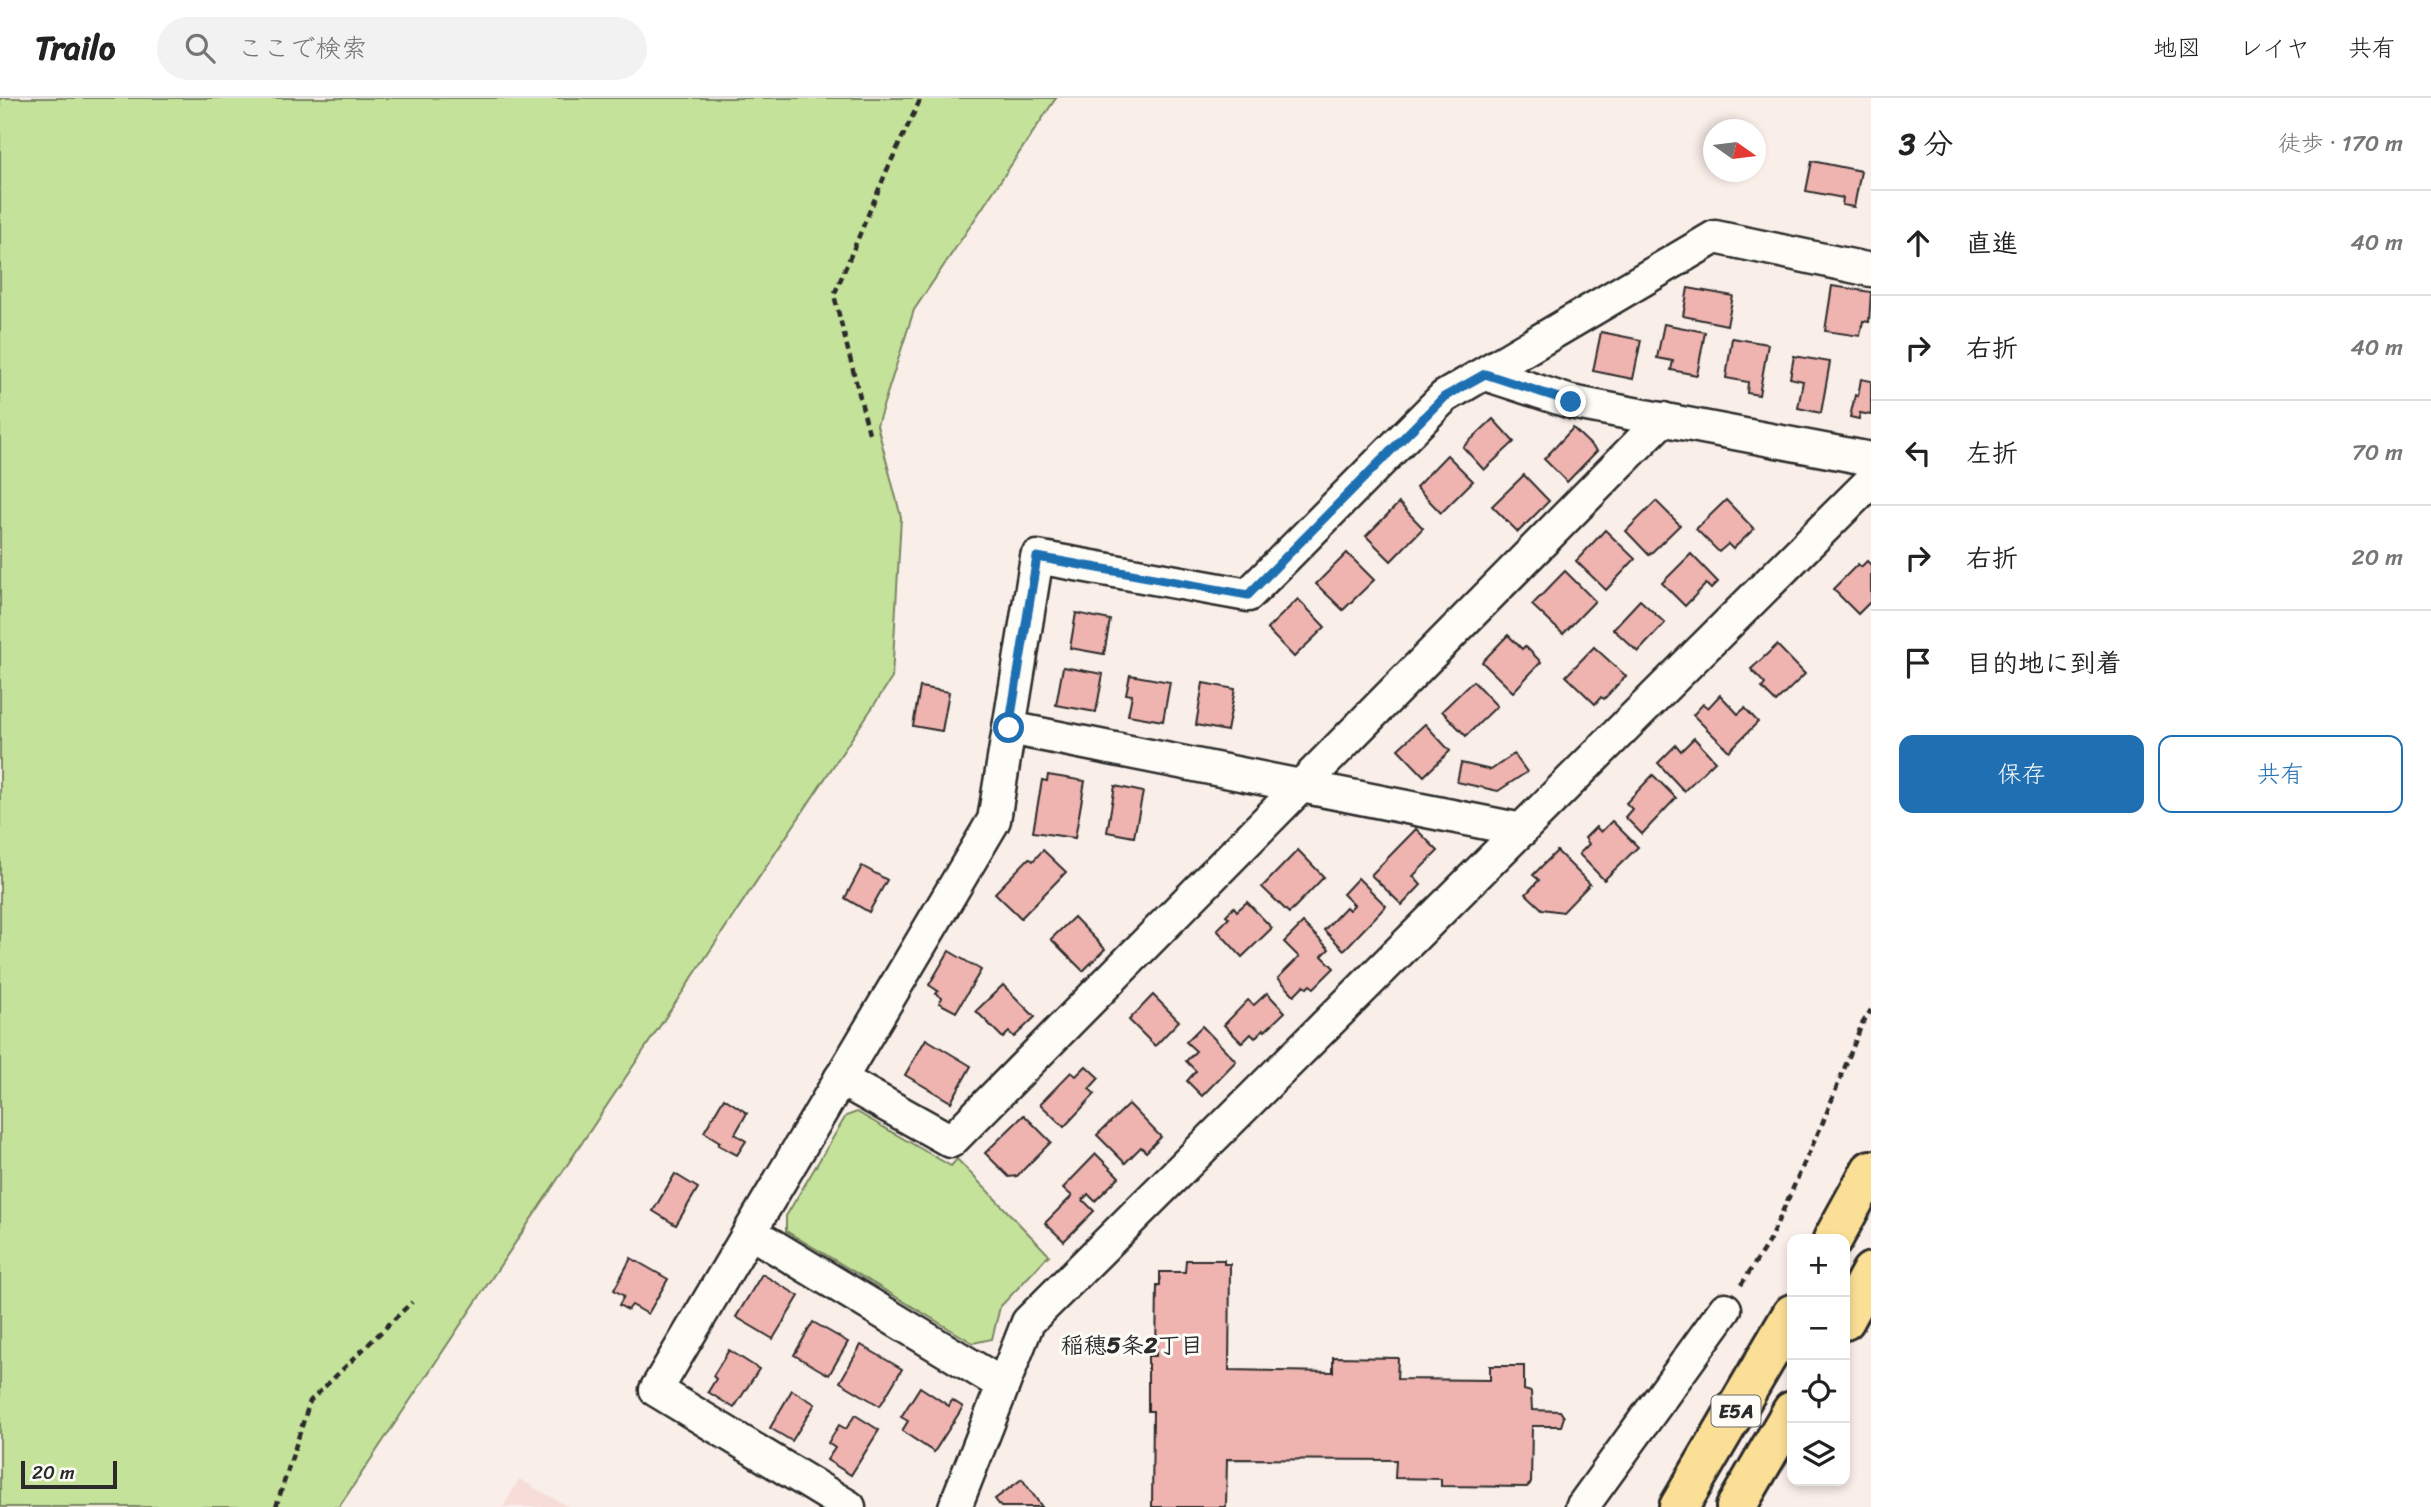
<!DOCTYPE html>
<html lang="ja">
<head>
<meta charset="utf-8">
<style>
  :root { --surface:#fff; --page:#f2f2f2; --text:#222; --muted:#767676; --line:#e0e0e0; --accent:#1f6fb2 }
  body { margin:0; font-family:Sriracha,"Klee One",sans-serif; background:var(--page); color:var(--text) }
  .controls { position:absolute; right:21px; bottom:21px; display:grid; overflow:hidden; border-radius:14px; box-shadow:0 4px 10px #0003 }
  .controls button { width:63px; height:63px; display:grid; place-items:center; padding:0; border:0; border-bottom:2px solid var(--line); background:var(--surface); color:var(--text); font:35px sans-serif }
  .compass { position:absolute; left:1703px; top:21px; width:63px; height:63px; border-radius:50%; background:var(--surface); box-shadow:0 4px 10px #0003; rotate:104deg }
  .scale { position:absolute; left:21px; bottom:18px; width:96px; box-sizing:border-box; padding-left:7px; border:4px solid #2b2b2b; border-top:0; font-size:19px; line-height:24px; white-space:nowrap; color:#2b2b2b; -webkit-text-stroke:5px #fdfcf7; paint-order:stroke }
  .stop { position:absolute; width:21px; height:21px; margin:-16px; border:5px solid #1f6fb2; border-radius:50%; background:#fff }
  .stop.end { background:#1f6fb2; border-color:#fff; box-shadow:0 2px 7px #0008 }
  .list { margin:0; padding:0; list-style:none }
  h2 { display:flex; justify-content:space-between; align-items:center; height:91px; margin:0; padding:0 28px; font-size:30px }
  h2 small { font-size:23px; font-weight:400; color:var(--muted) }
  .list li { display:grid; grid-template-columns:46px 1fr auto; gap:21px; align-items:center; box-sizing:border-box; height:105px; padding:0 28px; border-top:2px solid var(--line) }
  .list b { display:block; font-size:26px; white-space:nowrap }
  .list em { font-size:23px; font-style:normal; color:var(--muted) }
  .actions { display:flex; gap:14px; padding:21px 28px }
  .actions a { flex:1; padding:16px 0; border:2px solid var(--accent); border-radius:14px; text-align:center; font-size:24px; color:var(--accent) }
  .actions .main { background:var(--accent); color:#fff }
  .icon { flex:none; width:38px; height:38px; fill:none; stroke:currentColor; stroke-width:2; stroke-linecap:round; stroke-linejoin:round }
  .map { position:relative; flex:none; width:1871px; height:1409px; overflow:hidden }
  header { display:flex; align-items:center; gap:42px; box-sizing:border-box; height:98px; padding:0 35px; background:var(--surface); border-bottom:2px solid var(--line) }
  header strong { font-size:33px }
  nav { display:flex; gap:38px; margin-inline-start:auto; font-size:24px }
  .search { width:490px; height:63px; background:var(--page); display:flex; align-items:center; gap:18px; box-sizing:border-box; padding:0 24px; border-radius:38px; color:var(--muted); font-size:26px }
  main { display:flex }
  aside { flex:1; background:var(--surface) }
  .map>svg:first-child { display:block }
  .built { fill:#f7ddd8 }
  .green { fill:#c5e29a; stroke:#788662; stroke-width:2 }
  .building { fill:#efb4b0; stroke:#2b2b2b; stroke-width:2 }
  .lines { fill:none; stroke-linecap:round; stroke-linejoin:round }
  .street-casing { stroke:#2b2b2b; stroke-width:37 }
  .highway-casing { stroke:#2b2b2b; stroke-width:44 }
  .path { stroke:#2b2b2b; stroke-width:4.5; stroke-dasharray:7 5; stroke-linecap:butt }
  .street { stroke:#fdfcf7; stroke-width:32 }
  .highway { stroke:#fbdf96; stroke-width:38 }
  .route { stroke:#1f6fb2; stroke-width:9 }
  .labels { text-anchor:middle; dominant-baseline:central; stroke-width:6; stroke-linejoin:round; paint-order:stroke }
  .shield { fill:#fdfcf7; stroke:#6a6a68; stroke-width:2 }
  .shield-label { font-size:19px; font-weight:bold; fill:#2b2b2b }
  .neighbourhood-label { font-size:23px; font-weight:bold; fill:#2b2b2b; stroke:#fdfcf7 }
</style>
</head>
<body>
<header>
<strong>Trailo</strong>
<div class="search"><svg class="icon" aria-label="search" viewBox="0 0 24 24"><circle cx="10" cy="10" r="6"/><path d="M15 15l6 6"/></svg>ここで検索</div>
<nav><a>地図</a><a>レイヤ</a><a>共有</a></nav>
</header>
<main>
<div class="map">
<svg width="1871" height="1409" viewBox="0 0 1871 1409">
  <rect width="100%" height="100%" fill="#faeee9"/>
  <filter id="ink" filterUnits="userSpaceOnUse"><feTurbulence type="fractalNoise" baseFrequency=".0143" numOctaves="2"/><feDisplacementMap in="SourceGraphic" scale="14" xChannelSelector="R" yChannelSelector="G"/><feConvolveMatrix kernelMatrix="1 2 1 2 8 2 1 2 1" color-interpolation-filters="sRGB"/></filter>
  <g filter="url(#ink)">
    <polygon class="built" points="519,1381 569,1409 503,1409"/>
    <g class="green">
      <polygon points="0,0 1056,0 914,212 877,327 901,419 892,580 339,1409 0,1409"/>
      <polygon points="857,1014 951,1068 957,1061 1049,1157 1000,1209 992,1241 973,1245 786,1133 786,1118 846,1018"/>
    </g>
    <g class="building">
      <polygon points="1812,63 1861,73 1854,109 1842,107 1843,100 1806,93"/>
      <polygon points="1832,188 1871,194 1869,224 1863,223 1860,238 1825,233"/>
      <polygon points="1688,190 1733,198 1727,227 1683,218"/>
      <polygon points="1664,226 1705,234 1697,277 1671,272 1673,263 1657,260"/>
      <polygon points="1601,234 1641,242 1633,281 1593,273"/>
      <polygon points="1732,240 1768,246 1759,297 1747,295 1748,284 1726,280"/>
      <polygon points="1794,258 1830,264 1821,315 1798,310 1803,283 1790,280"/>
      <polygon points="1861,281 1871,283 1871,317 1860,315 1859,321 1850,319 1855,297 1858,298"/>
      <polygon points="1493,321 1514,344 1484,372 1463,349"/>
      <polygon points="1573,330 1597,353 1567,384 1544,361"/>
      <polygon points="1447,357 1473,383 1441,415 1416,389"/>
      <polygon points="1524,377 1549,403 1518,434 1492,408"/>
      <polygon points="1726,402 1754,431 1733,451 1728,446 1719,454 1696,431"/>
      <polygon points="1656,403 1680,427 1649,457 1626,433"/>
      <polygon points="1399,405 1423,430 1391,463 1366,438"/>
      <polygon points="1605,432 1635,461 1606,492 1576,463"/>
      <polygon points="1347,455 1374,482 1343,512 1316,486"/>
      <polygon points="1691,456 1718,484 1711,491 1706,486 1685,508 1662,485"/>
      <polygon points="1867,463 1871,467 1871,503 1858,516 1833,491 1858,466 1861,469"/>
      <polygon points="1565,473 1595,503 1563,536 1532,507"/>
      <polygon points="1298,501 1325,529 1294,559 1267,531"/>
      <polygon points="1640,502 1665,525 1638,554 1613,531"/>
      <polygon points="1076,515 1110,522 1104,556 1070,550"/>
      <polygon points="1508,537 1522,551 1525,548 1541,564 1513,594 1482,564"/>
      <polygon points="1777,547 1805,576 1776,604 1762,590 1765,586 1751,571"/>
      <polygon points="1594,549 1626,578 1604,601 1601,599 1595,606 1566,578"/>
      <polygon points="1063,569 1103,576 1096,614 1056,607"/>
      <polygon points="1130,577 1170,584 1163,623 1128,617 1132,597 1126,596"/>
      <polygon points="1473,583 1497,608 1466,638 1442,613"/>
      <polygon points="1203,585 1235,591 1227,633 1196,627"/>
      <polygon points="920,589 949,594 942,633 913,628"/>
      <polygon points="1720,597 1738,616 1745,610 1758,624 1729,653 1693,617 1703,606 1708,610"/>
      <polygon points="1425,626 1450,653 1424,678 1398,651"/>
      <polygon points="1694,640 1715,663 1684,693 1658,665 1676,647 1681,653"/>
      <polygon points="1514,656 1527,674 1498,693 1457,684 1461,665 1491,672"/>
      <polygon points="1048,677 1085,683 1075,740 1033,734 1042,682 1047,683"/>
      <polygon points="1653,677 1676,700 1642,736 1625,719 1632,711 1626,705"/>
      <polygon points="1115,688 1143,694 1134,739 1107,734"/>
      <polygon points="1612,723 1638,749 1604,782 1579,756 1589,746 1585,740 1596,729 1601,734"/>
      <polygon points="1416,731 1438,753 1413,778 1421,787 1402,807 1371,777"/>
      <polygon points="1043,752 1066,774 1021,820 995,795 1029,760 1033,763"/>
      <polygon points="1298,752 1324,779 1289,815 1262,789"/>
      <polygon points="1557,753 1590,786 1563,814 1542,811 1526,796 1539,782 1533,777"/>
      <polygon points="862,768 887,782 869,814 845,800"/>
      <polygon points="1358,780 1386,808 1344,852 1324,832 1346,809 1349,812 1354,807 1343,796"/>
      <polygon points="1247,804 1272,830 1242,859 1217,832 1229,820 1226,817 1234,809 1237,813"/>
      <polygon points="1074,819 1105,851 1083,873 1051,841"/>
      <polygon points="1303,825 1329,851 1322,858 1334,870 1314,890 1310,887 1307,890 1304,887 1294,897 1278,880 1299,859 1284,844"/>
      <polygon points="949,853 981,872 956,914 939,905 942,900 936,896 938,893 929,887"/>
      <polygon points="1003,887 1035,919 1014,939 1009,934 1003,940 976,913"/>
      <polygon points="1267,895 1285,914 1265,933 1263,931 1255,940 1251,936 1242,945 1224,927 1248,902 1254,907"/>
      <polygon points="1153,897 1179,923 1155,948 1129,922"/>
      <polygon points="1202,928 1236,963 1202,998 1187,983 1196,973 1186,963 1196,953 1186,944"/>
      <polygon points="926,941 971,968 951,1004 905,977"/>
      <polygon points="1086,968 1099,980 1089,991 1095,996 1064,1029 1040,1006 1071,974 1076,978"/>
      <polygon points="724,1000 747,1015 735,1036 746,1043 737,1057 718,1047 720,1044 704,1034"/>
      <polygon points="1129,1006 1161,1039 1146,1054 1141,1049 1125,1065 1097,1037"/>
      <polygon points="1024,1017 1051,1044 1017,1078 1009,1079 985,1055"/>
      <polygon points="1096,1056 1119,1079 1095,1103 1088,1096 1083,1102 1094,1113 1064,1143 1045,1125 1072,1098 1063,1090"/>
      <polygon points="675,1076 698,1090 676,1127 653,1113"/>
      <polygon points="631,1160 668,1181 648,1216 632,1207 628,1212 619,1207 624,1198 614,1192"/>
      <polygon points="1186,1162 1224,1162 1224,1166 1230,1166 1229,1272 1333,1274 1333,1259 1398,1260 1397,1281 1490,1282 1490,1268 1524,1268 1524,1292 1531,1294 1532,1312 1560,1313 1564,1319 1561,1328 1532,1328 1531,1385 1527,1389 1441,1388 1441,1381 1395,1380 1396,1362 1227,1361 1226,1409 1152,1409 1153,1313 1148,1313 1148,1258 1156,1258 1157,1187 1160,1187 1160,1174 1185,1174"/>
      <polygon points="762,1176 799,1198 773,1241 736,1219"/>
      <polygon points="813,1224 848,1244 829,1277 794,1257"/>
      <polygon points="861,1247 902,1271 880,1308 840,1284"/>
      <polygon points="729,1252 759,1271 734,1310 708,1294 716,1281 713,1278"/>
      <polygon points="920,1289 949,1308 952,1302 963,1309 934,1354 902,1333 908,1323 901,1319"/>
      <polygon points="792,1292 815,1306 792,1343 770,1330"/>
      <polygon points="855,1317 879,1332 851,1377 827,1362 835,1350 828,1345 839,1327 846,1331"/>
      <polygon points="1022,1381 1042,1409 1001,1409 995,1401"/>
    </g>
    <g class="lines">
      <defs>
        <g id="street">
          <polyline points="1485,276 1571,304 1871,361"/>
          <polyline points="1009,630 1522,732"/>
          <polyline points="840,981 951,1043 1663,321"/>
          <polyline points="750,1134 1003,1287"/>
          <polyline points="849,1409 656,1292 994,722 1037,459 1248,497 1444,299 1715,139 1871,172"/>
          <polyline points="955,1409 1028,1224 1871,383"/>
          <polyline points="1582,1409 1725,1211"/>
        </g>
        <g id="highway">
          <polyline points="1833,1141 1871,1072"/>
          <polyline points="1845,1222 1871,1174"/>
          <polyline points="1679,1409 1792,1216"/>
          <polyline points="1736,1409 1792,1313"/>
        </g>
      </defs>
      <use href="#street" class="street-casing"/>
      <use href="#highway" class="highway-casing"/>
      <g class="path">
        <polyline points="869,335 834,197 887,72 921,0"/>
        <polyline points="1741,1187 1769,1143 1823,1024 1862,926 1871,912"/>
        <polyline points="276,1409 310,1303 412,1204"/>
      </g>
      <use href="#street" class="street"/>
      <use href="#highway" class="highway"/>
    </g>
  </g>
  <g class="lines" filter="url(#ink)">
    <polyline class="route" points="1009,630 1037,459 1248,497 1444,299 1485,276 1571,304"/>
  </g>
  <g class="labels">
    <rect class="shield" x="1711.5" y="1297.5" width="49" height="31" rx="5"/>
    <g class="shield-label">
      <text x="1736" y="1313">E5A</text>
    </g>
    <g class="neighbourhood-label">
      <text x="1132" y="1247">稲穂5条2丁目</text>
    </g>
  </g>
</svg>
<div class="controls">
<button>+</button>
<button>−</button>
<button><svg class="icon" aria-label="locate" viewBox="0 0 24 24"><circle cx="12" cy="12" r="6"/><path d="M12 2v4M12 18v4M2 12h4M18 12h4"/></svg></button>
<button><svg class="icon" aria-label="layers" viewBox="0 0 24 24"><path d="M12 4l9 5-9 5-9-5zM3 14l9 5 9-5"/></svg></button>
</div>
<svg class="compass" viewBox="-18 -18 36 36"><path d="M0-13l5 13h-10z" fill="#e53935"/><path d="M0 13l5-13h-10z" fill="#767676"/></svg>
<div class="scale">20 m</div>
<div class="stop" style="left:1009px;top:630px"></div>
<div class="stop end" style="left:1571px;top:304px"></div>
</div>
<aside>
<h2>3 分<small>徒歩 · 170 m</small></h2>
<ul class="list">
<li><svg class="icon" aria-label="ahead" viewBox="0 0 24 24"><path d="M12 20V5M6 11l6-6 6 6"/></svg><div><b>直進</b></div><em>40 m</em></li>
<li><svg class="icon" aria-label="right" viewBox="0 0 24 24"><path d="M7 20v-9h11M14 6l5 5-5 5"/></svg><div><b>右折</b></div><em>40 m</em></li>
<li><svg class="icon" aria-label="left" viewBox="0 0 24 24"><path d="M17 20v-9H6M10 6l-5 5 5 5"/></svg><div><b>左折</b></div><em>70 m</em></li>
<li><svg class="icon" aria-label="right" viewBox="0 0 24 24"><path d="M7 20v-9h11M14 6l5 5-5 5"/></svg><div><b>右折</b></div><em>20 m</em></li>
<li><svg class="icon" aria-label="arrive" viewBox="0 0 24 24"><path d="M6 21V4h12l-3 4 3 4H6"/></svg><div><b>目的地に到着</b></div></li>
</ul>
<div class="actions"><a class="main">保存</a><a>共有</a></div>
</aside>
</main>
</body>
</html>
